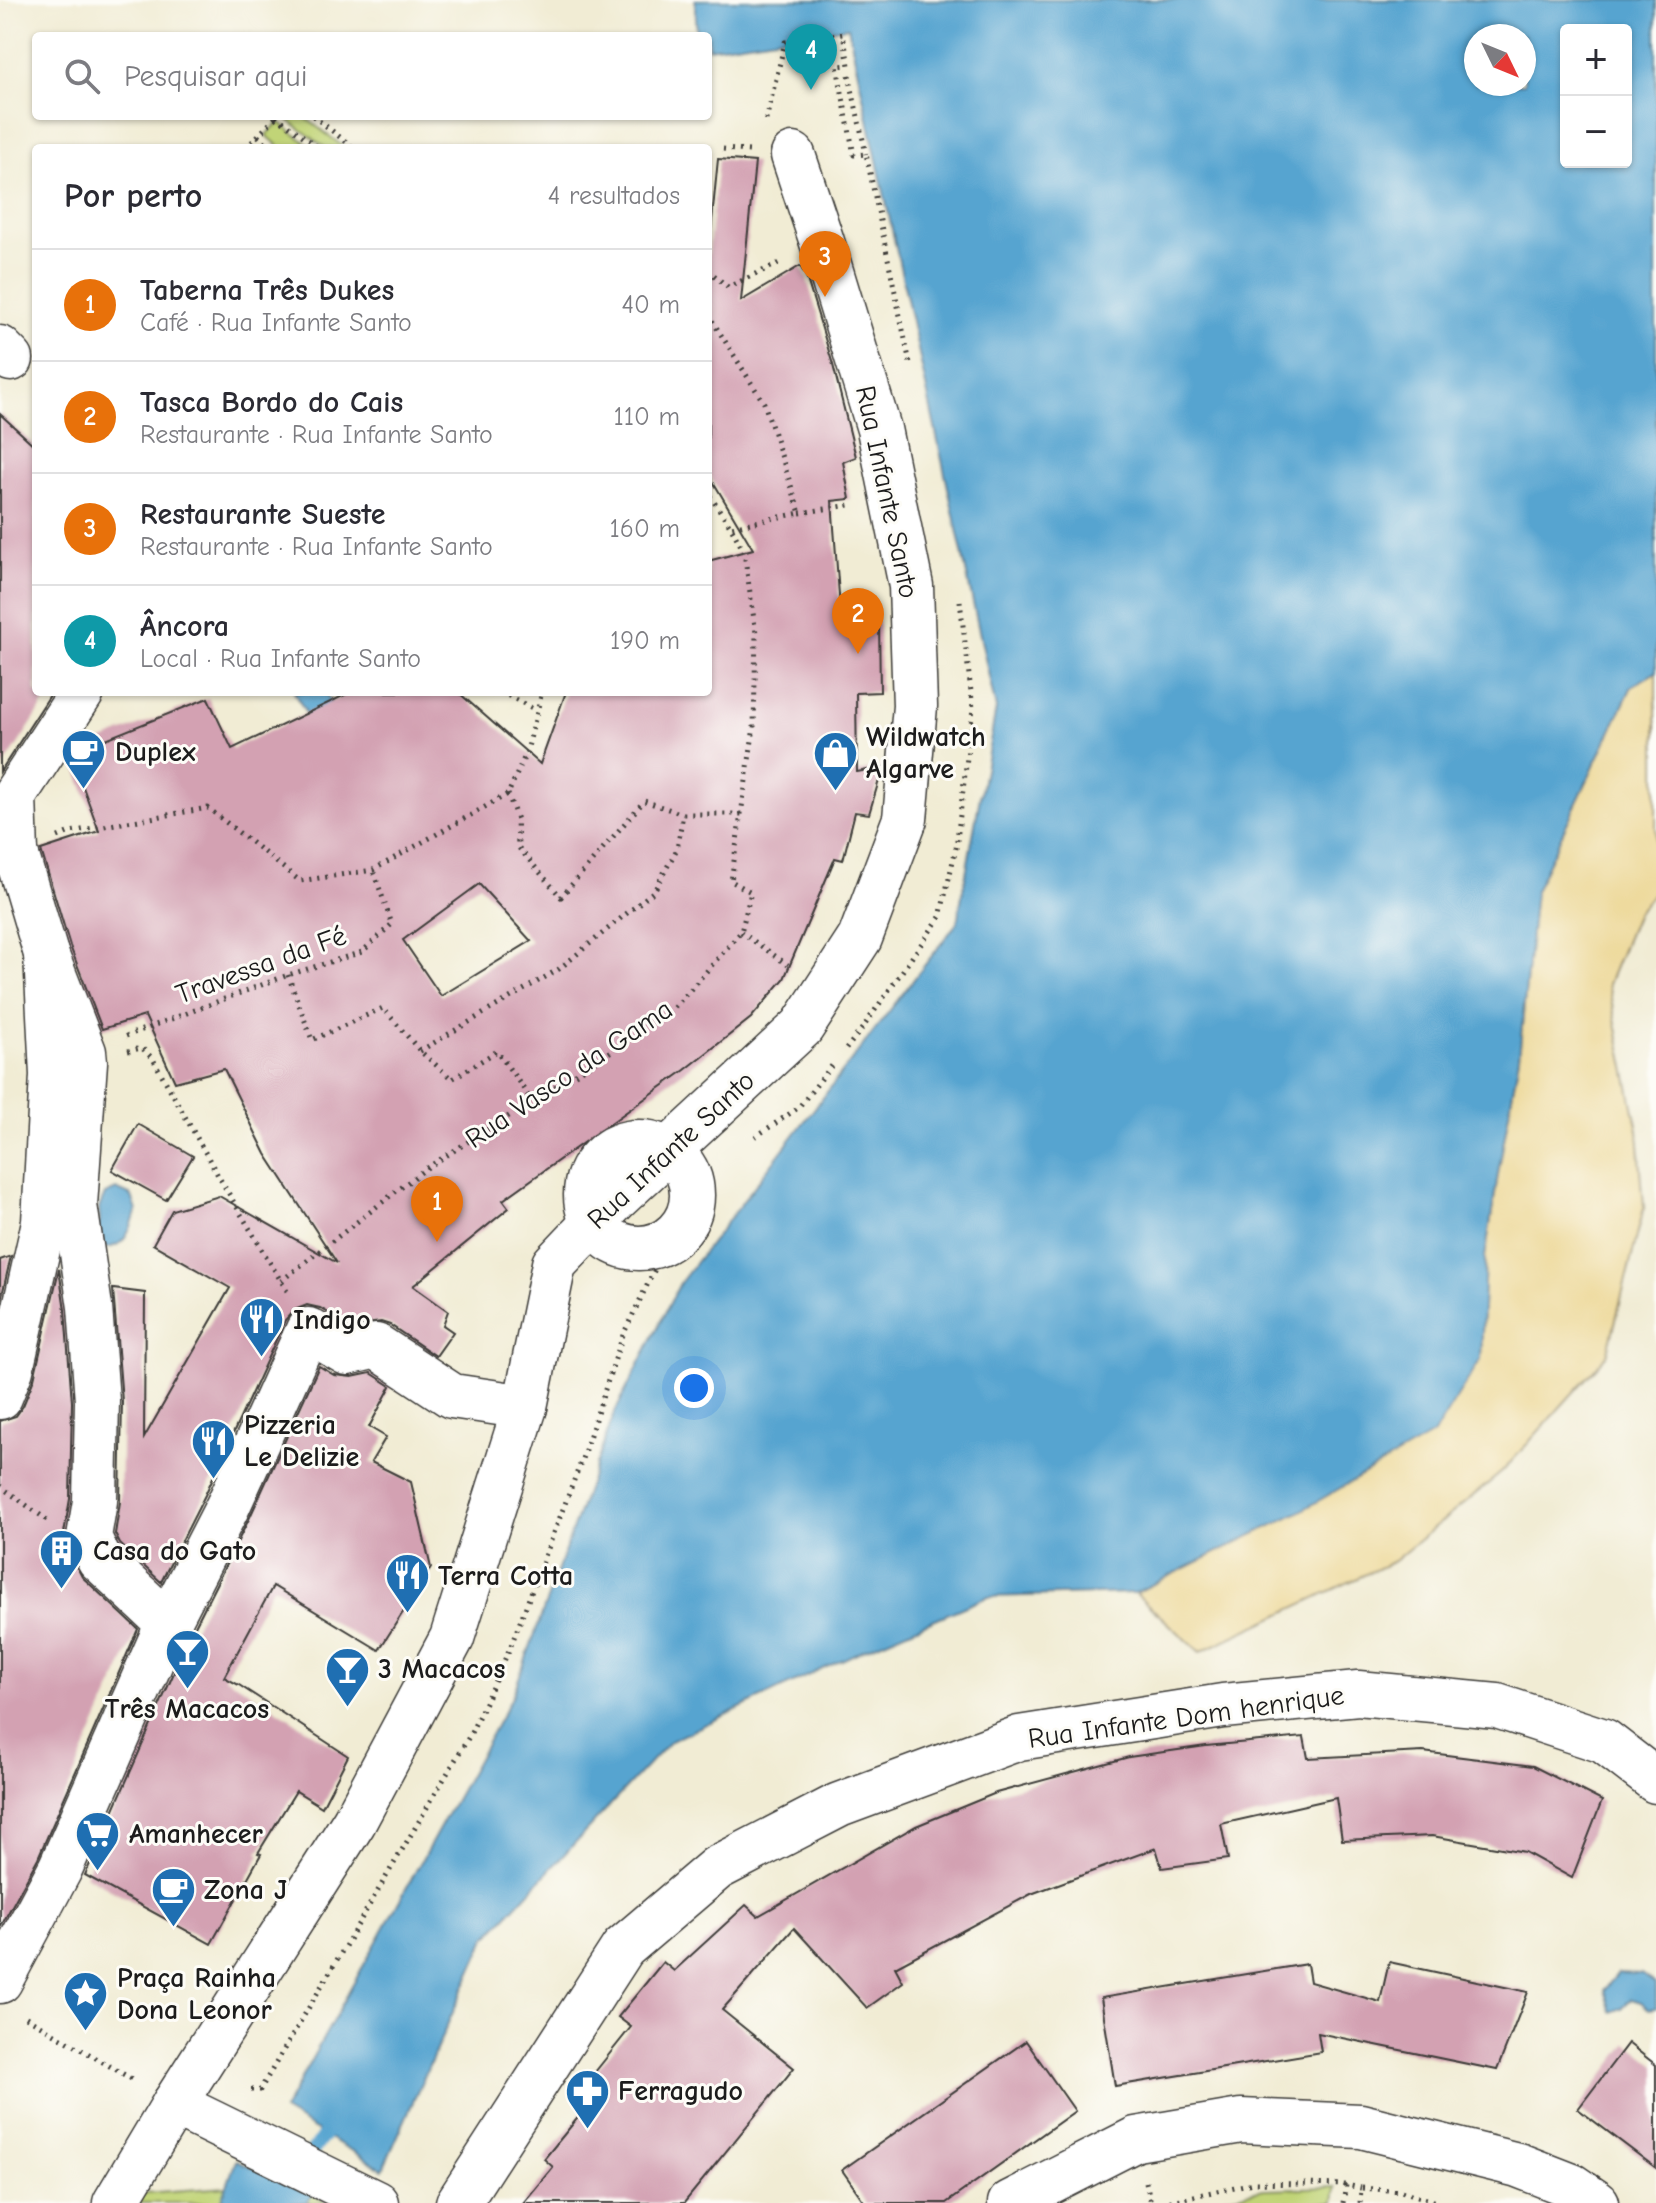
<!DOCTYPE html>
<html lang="pt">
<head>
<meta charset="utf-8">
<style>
  :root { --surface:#fff; --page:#f2f2f3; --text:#2b2b33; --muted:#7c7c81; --line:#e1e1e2; --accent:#111827 }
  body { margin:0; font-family:"Comic Neue",sans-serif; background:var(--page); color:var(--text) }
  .controls { position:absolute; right:24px; top:24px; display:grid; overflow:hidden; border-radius:8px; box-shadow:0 2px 6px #0004 }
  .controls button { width:72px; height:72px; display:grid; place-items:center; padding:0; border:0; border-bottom:2px solid var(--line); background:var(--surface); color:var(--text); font:40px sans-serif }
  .compass { position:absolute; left:1464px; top:24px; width:72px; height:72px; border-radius:50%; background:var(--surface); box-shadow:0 2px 6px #0004; rotate:133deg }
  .you { position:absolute; left:694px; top:1388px; width:28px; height:28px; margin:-20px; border:6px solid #fff; border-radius:50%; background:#1a73e8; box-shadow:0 0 0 12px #1a73e833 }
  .badge { display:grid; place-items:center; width:52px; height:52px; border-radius:50%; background:var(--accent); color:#fff; font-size:26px; font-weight:700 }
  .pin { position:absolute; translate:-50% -66px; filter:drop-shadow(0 2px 4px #0008) }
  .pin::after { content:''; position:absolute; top:42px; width:28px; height:24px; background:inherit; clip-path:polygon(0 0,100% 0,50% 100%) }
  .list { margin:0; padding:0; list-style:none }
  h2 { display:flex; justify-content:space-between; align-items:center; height:104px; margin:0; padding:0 32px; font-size:34px }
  h2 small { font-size:26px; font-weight:400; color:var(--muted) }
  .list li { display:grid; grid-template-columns:52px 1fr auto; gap:24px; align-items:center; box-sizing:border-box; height:112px; padding:0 32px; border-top:2px solid var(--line) }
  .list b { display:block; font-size:30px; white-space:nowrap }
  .list p { margin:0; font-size:26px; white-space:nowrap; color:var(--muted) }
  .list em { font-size:26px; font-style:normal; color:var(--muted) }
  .icon { flex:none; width:44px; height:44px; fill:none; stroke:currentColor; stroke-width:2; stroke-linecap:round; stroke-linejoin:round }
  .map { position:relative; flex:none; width:1656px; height:2203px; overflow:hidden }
  .search { position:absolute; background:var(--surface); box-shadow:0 2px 6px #0004; left:32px; top:32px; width:680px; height:88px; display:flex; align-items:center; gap:20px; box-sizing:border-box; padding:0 28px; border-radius:8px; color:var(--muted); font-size:30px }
  .panel { position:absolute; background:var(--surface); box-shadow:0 2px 6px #0004; left:32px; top:144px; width:680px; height:552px; border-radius:8px }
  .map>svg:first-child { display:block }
  .green { fill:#c1d477; stroke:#6e784a; stroke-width:2 }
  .sand { fill:#eeda9e; stroke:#857b5d; stroke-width:2 }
  .water { fill:#56a4d0; stroke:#396076; stroke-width:2; fill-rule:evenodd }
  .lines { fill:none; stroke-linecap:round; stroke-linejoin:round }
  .stream { stroke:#56a4d0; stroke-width:14 }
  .building { fill:#d3a1b2; fill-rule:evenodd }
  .minor-casing { stroke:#3c3b38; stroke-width:47 }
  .path { stroke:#3c3b38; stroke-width:5; stroke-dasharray:2 6; stroke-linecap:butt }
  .minor { stroke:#fff; stroke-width:44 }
  .labels { text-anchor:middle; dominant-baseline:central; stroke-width:6; stroke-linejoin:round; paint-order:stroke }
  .street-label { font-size:28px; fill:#1c1c1c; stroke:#fdfcf7 }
  .poi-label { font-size:28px; font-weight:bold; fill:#1c1c1c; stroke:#fdfcf7; text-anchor:start }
</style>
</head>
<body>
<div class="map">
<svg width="1656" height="2203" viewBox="0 0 1656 2203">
  <rect width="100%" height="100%" fill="#fdfcf7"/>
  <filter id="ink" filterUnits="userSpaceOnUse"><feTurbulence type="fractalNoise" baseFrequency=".0125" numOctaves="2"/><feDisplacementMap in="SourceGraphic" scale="16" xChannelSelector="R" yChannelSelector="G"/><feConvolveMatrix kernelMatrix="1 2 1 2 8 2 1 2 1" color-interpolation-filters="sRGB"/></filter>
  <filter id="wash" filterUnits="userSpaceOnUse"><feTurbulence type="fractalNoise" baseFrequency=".006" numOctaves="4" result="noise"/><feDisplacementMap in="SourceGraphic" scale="32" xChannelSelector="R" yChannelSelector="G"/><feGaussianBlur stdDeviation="1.8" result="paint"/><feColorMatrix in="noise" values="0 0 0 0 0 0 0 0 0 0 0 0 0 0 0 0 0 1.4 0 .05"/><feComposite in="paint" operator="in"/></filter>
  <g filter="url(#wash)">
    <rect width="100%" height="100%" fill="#f1ecd4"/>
    <g class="green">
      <polygon points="285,116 303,116 345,148 326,148 284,117"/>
      <polygon points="279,122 313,148 281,148 266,135"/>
      <polygon points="236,2160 329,2203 136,2203 143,2193 228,2187"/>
      <polygon points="1336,2187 1334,2203 1199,2203 1264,2189"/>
    </g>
    <polygon class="sand" points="1656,672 1656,890 1637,913 1608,984 1638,1131 1644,1208 1607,1355 1502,1472 1394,1561 1200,1652 1135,1593 1297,1513 1481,1359 1485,1257 1499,1168 1519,1057 1535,891 1632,686"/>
    <g class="water">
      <path d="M 695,0 L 1656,0 L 1656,672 L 1632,686 L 1535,891 L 1519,1057 L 1499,1168 L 1485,1257 L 1481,1359 L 1434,1434 L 1297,1513 L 1135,1593 L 987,1597 L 863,1650 L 670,1741 L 486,1938 L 383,2169 L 283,2111 L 512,1697 L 615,1412 L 680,1283 L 957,923 L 996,709 L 848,27 L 708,48 L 708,36 L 697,36 ZM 1566,30 L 1626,30 L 1626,162 L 1566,162 ZM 1524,36 L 1524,84 L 1476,84 L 1476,36 Z"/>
      <polygon points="294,692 325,692 339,716 316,730"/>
      <path d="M 116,1189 L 132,1196 L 137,1211 C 130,1228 127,1247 105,1248 L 96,1228 L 100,1222 L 99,1208 L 105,1194 Z"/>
      <polygon points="1618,1973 1642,1974 1656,1984 1656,2008 1649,2009 1641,2002 1631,1999 1622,2008 1611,2012 1604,1990"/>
      <polygon points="236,2160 313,2194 307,2203 221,2203"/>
    </g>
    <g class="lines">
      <polyline class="stream" points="304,2163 334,2121"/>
    </g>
    <g id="blocks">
      <g class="building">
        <path d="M 718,159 L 755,162 L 741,301 L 800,266 L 806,276 L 833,365 L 856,457 L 843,462 L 850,499 L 832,501 L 841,622 L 879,620 L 880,692 L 856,693 L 857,772 L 883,767 L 869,814 L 855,812 L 843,860 L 835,858 L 784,979 L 751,1018 L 685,1070 L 503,1200 L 509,1208 L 413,1286 L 448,1311 L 443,1325 L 453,1332 L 436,1356 L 390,1325 L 381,1322 L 351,1326 L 320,1308 L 307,1305 L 294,1310 L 285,1320 L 205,1495 L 161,1582 L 120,1544 L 115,1534 L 120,1502 L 122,1401 L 113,1289 L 145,1293 L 144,1438 L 230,1288 L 153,1244 L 172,1210 L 219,1196 L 337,1263 L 266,1154 L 224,1069 L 175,1082 L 145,1016 L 102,1029 L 70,946 L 41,850 L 99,831 L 71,754 L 73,752 L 208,698 L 232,749 L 351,692 L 458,692 L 540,764 L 566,692 L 708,692 L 708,561 L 753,549 L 708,473 L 708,260 ZM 479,884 L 531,941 L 441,996 L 403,940 Z"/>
        <polygon points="0,414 36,447 36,692 52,692 0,772"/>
        <polygon points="138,1124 193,1156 166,1200 112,1170"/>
        <polygon points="11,1256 0,1304 0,1260"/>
        <polygon points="59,1269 65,1310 72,1402 70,1499 64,1533 66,1546 82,1577 138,1629 38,1858 0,1928 0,1421 16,1416 23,1406 34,1379"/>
        <polygon points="319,1366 334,1375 352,1377 371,1373 391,1386 369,1427 386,1437 371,1462 411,1482 431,1568 379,1650 273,1586 224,1677 239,1685 348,1756 322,1807 296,1791 258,1853 261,1854 211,1944 85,1875 191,1634 250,1517"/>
        <polygon points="1304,1737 1308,1758 1423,1752 1533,1766 1602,1801 1572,1878 1525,1852 1432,1836 1342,1840 1336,1798 1221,1824 1228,1859 1162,1868 1156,1848 1031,1894 895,1967 903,1982 867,2008 794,1928 722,2010 794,2068 684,2203 523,2203 553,2167 544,2159 595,2097 583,2087 631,2027 618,2017 663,1962 674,1971 746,1905 758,1916 916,1826 996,1793 1129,1757 1206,1746"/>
        <polygon points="1389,1962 1528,1992 1497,2070 1318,2033 1321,2052 1115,2086 1101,1998 1307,1964 1310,1982 1380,2002"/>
        <polygon points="1026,2041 1075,2111 946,2203 865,2203 842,2170"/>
        <polygon points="1628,2043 1656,2065 1656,2168 1578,2109"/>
      </g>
    </g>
  </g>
  <g filter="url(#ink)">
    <use href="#blocks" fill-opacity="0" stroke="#3c3b38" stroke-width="2"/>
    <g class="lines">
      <defs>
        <g id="minor">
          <polyline points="0,348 11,359"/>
          <polyline points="0,832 16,853 46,954 52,1075 44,1222 11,1370 0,1397"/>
          <polyline points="16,853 14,796 82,692"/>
          <polyline points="46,954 84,1052 85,1062 75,1205 90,1307 97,1401 95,1501 89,1537 99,1559 168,1623"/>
          <circle cx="639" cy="1195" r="53"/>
          <polyline points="0,1981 60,1869 168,1623 228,1506 308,1330 347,1353 376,1346 452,1396 525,1407"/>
          <polyline points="174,2104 376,2203"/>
          <polyline points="115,2203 174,2104 354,1822 452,1638 525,1407 554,1264 616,1199 802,1027 860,938 905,819 915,706 911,586 879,429 822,242 793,155"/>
          <polyline points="458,2203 623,1948 717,1868 839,1805 1019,1738 1223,1706 1358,1693 1497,1706 1604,1741 1656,1781"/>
          <polyline points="1010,2203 1136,2139 1241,2121 1361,2126 1518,2165 1572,2186 1597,2203"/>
        </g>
      </defs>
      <use href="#minor" class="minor-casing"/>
      <g class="path">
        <polyline points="849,75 866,154"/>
        <polyline points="276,116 319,148"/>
        <polyline points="313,116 354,148"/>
        <polyline points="766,120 785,42 843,34 849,65 837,66 854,155 866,154 911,368"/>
        <polyline points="258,136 272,148"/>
        <polyline points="652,143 655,148"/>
        <polyline points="246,148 276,117"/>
        <polyline points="723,149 749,151"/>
        <polyline points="708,270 728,287 784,261"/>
        <polyline points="708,314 764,403 800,513 731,527"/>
        <polyline points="800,513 850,505"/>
        <polyline points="501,692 536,710"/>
        <polyline points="508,794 517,820 518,847 561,897 644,801 683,814"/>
        <polyline points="58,837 70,832 208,808 300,881 373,870 508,794 527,751 542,692"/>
        <polyline points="741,932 788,965"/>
        <polyline points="288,975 312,1040 383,1008 420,1051 452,1079 497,1051 532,1101"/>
        <polyline points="126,1036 288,975 362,952 392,924 373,870"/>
        <polyline points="846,1049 864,1026 940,917 956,848 973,708 960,601"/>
        <polyline points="128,1051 142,1048 153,1059 220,1179 287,1291"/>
        <polyline points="420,1051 559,969 654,891 677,849 683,814 742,814"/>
        <polyline points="755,1137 798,1108 834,1063"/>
        <polyline points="281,1281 425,1169 667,1016 741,932 751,892 731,881 754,727 756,633 744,552 731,527 708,493"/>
        <polyline points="0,1486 47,1520"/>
        <polyline points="26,2017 135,2081"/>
        <polyline points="251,2090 260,2090 470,1735 510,1648 581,1462 623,1335 655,1269 698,1210 702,1181"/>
        <polyline points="1146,2182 1151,2203"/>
        <polyline points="1162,2203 1253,2183 1346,2185"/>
        <polyline points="1343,2203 1346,2185 1361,2188"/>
        <polyline points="1360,2203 1361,2188 1401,2191 1440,2203"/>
      </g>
      <use href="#minor" class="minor"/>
    </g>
  </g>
  <defs>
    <symbol id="cafe-pin" viewBox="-11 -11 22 30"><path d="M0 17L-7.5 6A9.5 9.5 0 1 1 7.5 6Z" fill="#1f6fb2" stroke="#fdfcf7"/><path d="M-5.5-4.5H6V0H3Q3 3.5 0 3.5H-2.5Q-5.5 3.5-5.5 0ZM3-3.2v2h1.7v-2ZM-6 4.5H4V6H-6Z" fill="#fff"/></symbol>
    <symbol id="shop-pin" viewBox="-11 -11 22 30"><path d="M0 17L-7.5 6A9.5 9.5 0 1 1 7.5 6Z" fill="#1f6fb2" stroke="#fdfcf7"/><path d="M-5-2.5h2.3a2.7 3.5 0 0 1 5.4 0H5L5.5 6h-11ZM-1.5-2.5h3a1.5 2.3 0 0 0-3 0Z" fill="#fff"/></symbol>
    <symbol id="restaurant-pin" viewBox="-11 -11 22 30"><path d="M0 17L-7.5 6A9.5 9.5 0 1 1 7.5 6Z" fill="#1f6fb2" stroke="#fdfcf7"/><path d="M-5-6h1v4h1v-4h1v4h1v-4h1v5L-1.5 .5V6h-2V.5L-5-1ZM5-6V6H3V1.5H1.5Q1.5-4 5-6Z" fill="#fff"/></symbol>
    <symbol id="building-pin" viewBox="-11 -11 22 30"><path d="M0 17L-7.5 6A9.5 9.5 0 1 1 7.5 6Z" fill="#1f6fb2" stroke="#fdfcf7"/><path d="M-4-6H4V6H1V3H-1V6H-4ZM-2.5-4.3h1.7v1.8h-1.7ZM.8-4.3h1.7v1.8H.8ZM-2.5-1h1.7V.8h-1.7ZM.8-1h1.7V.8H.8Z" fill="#fff"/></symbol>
    <symbol id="bar-pin" viewBox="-11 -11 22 30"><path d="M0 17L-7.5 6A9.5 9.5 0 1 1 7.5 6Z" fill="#1f6fb2" stroke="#fdfcf7"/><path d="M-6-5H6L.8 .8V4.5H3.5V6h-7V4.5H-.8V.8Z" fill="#fff"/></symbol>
    <symbol id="supermarket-pin" viewBox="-11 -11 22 30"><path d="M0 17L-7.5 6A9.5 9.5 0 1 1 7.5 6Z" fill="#1f6fb2" stroke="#fdfcf7"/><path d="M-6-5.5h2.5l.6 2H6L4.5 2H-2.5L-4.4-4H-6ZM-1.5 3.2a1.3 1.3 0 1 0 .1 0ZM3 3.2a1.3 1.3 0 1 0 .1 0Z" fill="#fff"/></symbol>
    <symbol id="sight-pin" viewBox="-11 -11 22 30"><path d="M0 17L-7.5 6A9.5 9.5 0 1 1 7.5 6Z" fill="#1f6fb2" stroke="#fdfcf7"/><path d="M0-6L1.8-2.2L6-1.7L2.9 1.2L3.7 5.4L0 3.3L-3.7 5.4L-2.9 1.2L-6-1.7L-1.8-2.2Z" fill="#fff"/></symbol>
    <symbol id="pharmacy-pin" viewBox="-11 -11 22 30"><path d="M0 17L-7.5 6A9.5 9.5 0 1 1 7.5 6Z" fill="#1f6fb2" stroke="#fdfcf7"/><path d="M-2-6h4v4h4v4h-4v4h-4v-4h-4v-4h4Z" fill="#fff"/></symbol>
  </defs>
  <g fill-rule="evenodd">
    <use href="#cafe-pin" x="58" y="726" width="51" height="69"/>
    <use href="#shop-pin" x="810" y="728" width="51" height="69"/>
    <use href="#restaurant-pin" x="236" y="1294" width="51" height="69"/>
    <use href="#restaurant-pin" x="188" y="1416" width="51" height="69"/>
    <use href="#building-pin" x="36" y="1526" width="51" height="69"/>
    <use href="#restaurant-pin" x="382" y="1550" width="51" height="69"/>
    <use href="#bar-pin" x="162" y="1626" width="51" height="69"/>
    <use href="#bar-pin" x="322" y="1644" width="51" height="69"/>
    <use href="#supermarket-pin" x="72" y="1808" width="51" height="69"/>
    <use href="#cafe-pin" x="148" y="1864" width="51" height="69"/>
    <use href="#sight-pin" x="60" y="1968" width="51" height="69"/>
    <use href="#pharmacy-pin" x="562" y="2066" width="51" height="69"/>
  </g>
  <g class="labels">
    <g class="street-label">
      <text transform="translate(887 492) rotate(78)">Rua Infante Santo</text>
      <text transform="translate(261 965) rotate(-20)">Travessa da Fé</text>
      <text transform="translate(569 1074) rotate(-34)">Rua Vasco da Gama</text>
      <text transform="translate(671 1150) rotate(-43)">Rua Infante Santo</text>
      <text transform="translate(1186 1717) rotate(-8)">Rua Infante Dom henrique</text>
    </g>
    <g class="poi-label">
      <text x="866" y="737">Wildwatch<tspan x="866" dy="32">Algarve</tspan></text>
      <text x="115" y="752">Duplex</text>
      <text x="293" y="1320">Indigo</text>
      <text x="244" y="1425">Pizzeria<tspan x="244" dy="32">Le Delizie</tspan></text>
      <text x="93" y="1551">Casa do Gato</text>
      <text x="438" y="1576">Terra Cotta</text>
      <text x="378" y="1669">3 Macacos</text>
      <text x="187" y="1709" text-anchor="middle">Três Macacos</text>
      <text x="129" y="1834">Amanhecer</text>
      <text x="204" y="1890">Zona J</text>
      <text x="117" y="1978">Praça Rainha<tspan x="117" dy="32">Dona Leonor</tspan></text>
      <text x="618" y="2091">Ferragudo</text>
    </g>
  </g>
</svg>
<div class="controls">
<button>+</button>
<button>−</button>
</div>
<svg class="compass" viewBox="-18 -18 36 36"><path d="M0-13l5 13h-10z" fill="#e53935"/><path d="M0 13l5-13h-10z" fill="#7c7c81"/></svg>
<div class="you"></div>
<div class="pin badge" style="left:437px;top:1242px;background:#e8710a">1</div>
<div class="pin badge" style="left:858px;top:654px;background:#e8710a">2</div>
<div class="pin badge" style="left:825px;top:297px;background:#e8710a">3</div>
<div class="pin badge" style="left:811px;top:90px;background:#0f9aa8">4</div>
<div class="search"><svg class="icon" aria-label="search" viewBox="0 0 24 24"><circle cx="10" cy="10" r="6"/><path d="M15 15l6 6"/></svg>Pesquisar aqui</div>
<section class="panel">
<h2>Por perto<small>4 resultados</small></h2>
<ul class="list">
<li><span class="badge" style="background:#e8710a">1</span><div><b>Taberna Três Dukes</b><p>Café · Rua Infante Santo</p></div><em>40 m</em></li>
<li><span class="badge" style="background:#e8710a">2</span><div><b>Tasca Bordo do Cais</b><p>Restaurante · Rua Infante Santo</p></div><em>110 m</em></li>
<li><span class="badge" style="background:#e8710a">3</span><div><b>Restaurante Sueste</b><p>Restaurante · Rua Infante Santo</p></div><em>160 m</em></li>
<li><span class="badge" style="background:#0f9aa8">4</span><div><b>Âncora</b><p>Local · Rua Infante Santo</p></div><em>190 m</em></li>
</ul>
</section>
</div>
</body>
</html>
